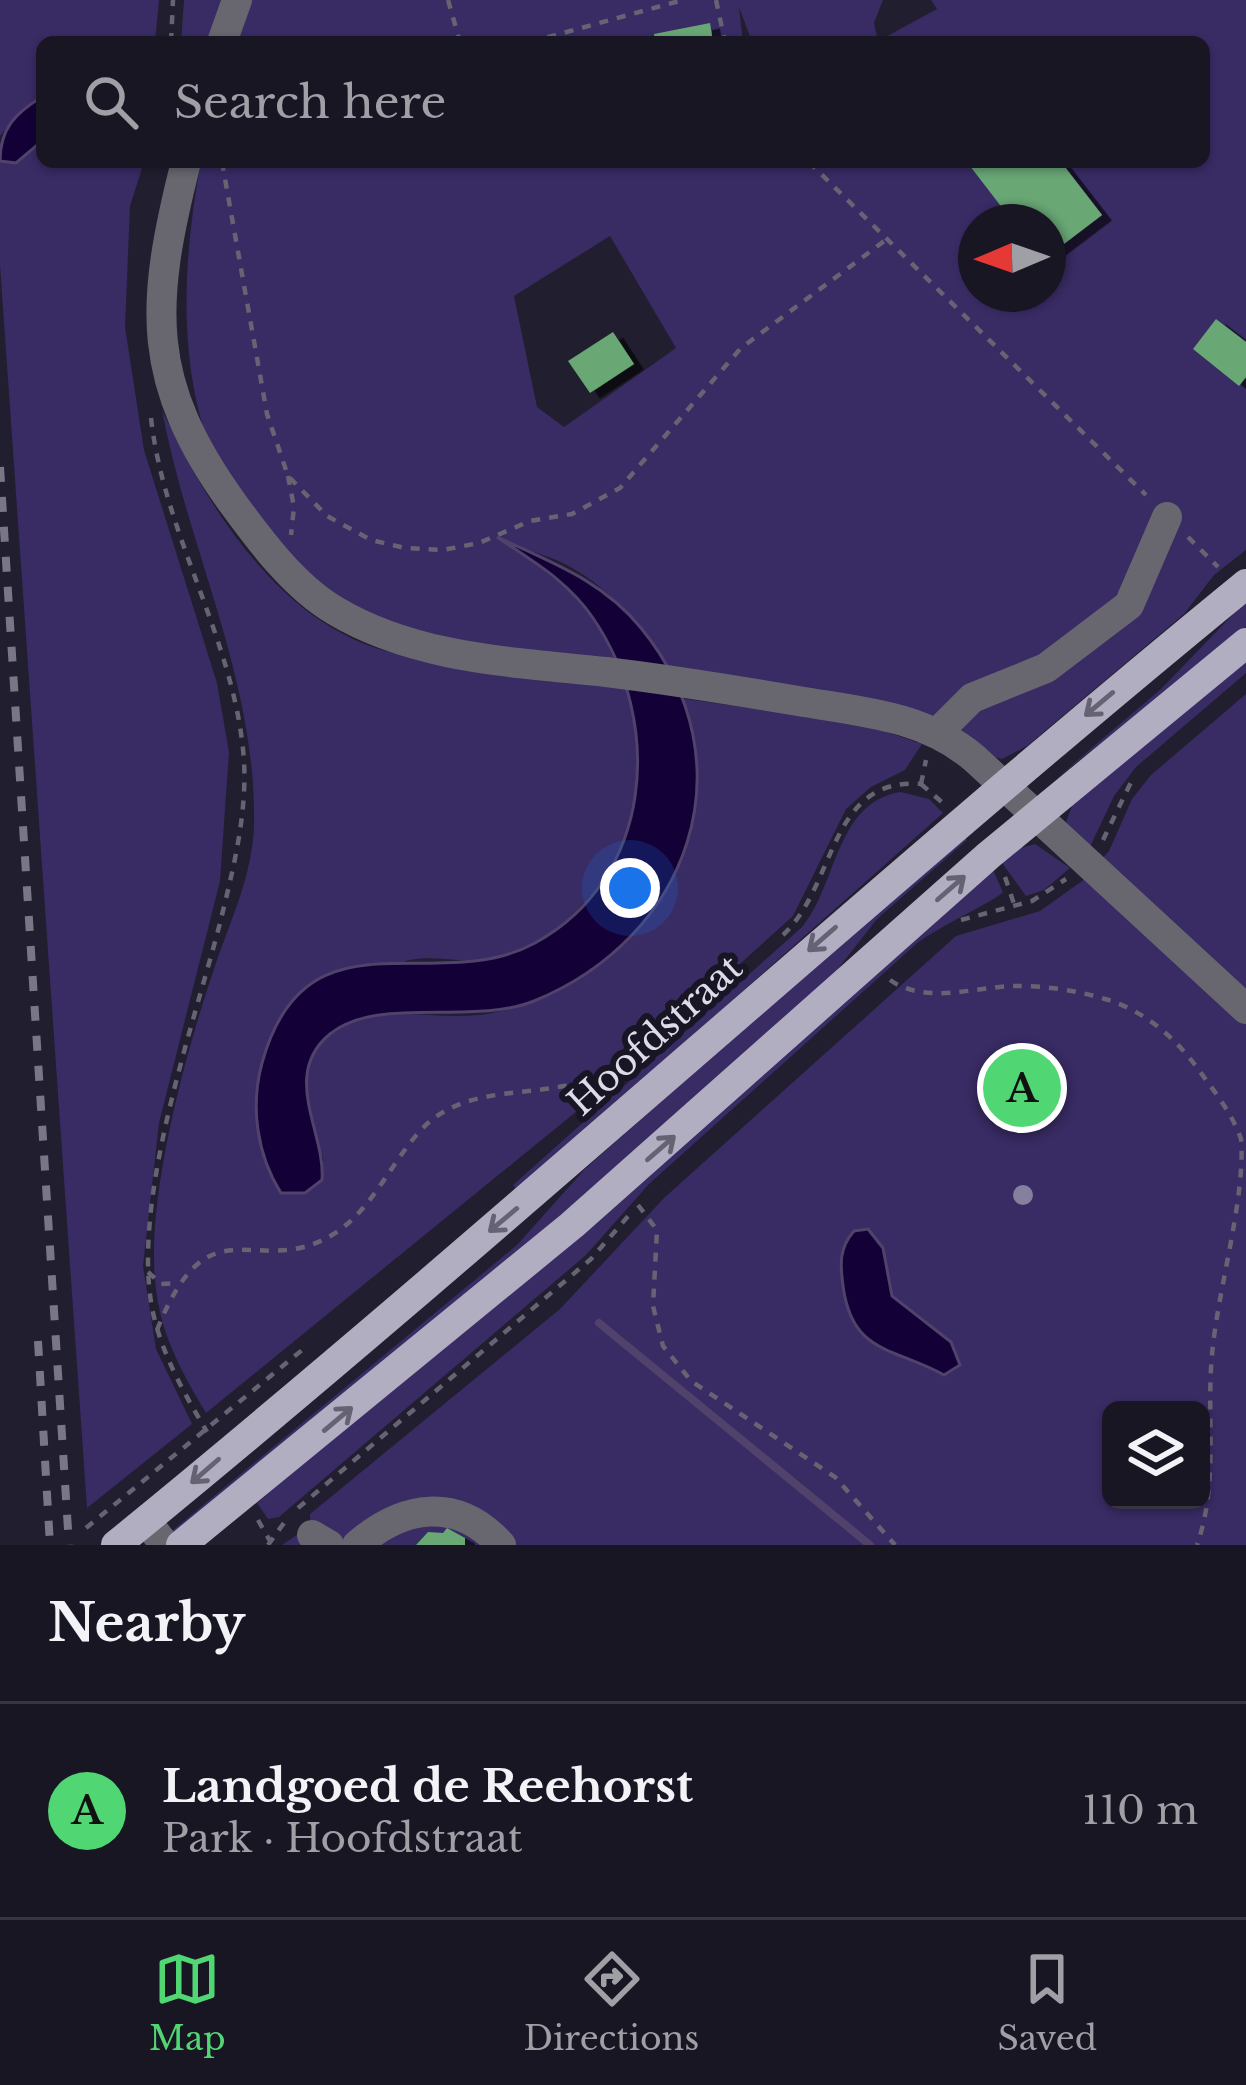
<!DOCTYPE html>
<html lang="en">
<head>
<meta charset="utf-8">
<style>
  :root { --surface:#191623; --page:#221f2b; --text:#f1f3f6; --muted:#9f9fa6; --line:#373541; --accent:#51d674 }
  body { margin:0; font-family:"Libre Baskerville",serif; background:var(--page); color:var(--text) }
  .controls { position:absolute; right:36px; bottom:36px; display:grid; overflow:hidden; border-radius:18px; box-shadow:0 3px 9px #0004 }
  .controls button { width:108px; height:108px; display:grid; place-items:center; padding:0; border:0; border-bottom:3px solid var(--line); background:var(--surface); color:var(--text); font:60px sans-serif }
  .compass { position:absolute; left:958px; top:204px; width:108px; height:108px; border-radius:50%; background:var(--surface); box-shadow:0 3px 9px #0004; rotate:268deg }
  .you { position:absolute; left:630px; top:888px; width:42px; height:42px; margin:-30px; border:9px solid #fff; border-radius:50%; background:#1a73e8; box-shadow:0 0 0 18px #1a73e833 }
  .badge { display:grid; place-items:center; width:78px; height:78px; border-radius:50%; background:var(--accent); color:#111; font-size:39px; font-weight:700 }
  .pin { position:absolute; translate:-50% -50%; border:6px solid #fff; box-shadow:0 3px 12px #0006 }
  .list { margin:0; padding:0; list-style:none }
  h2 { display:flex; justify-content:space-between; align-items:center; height:156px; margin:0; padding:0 48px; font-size:51px }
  h2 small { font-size:39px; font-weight:400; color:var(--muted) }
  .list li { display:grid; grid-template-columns:78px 1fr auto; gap:36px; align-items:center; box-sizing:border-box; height:216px; padding:0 48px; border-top:3px solid var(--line) }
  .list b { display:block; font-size:45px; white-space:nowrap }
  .list p { margin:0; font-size:39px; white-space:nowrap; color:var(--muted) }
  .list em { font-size:39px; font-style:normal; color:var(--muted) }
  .icon { flex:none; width:66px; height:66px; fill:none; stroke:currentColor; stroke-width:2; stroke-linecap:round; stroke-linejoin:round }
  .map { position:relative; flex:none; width:1246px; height:1545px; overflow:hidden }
  .search { position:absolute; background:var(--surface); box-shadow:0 3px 9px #0004; left:36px; right:36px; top:36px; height:132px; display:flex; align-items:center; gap:30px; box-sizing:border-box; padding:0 42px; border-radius:18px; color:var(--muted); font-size:45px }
  .sheet { height:372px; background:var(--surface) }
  nav { display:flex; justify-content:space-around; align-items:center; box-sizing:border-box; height:168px; border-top:3px solid var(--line); background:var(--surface); font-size:33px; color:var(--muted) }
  nav a { display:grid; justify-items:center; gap:6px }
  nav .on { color:var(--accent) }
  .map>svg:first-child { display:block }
  .green { fill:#392b64; fill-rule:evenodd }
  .water { fill:#130036; stroke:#50426b; stroke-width:3 }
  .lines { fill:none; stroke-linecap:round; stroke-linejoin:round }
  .stream { stroke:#50426b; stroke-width:8 }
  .building { fill:#69a774; filter:url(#shadow) }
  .path { stroke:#666473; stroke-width:4.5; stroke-dasharray:9 9; stroke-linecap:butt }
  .minor { stroke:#686770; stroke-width:30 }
  .major { stroke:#b1aec1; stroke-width:30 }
  .rail { stroke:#797685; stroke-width:8; stroke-dasharray:15 15; stroke-linecap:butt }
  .tree { fill:#85809d }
  .oneway { stroke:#646273 }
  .labels { text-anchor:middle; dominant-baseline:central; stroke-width:12; stroke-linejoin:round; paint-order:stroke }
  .street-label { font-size:36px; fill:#dddbe7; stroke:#181525 }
</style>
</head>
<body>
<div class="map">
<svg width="1246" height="1545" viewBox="0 0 1246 1545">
  <defs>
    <filter id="shadow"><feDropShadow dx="10" dy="5.5" stdDeviation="0" flood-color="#0009"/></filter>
  </defs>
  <rect width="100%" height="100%" fill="#211e2f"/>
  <g class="green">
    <polygon points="0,0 159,0 155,42 42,42 42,97 23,108 0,136"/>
    <path d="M 184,0 L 883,0 L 874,23 L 878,41 L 937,9 L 931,0 L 1246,0 L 1246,550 L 1214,575 L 1184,614 L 1027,746 L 1002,759 L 666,671 C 646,627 605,583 561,562 C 544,554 524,550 507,542 L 575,595 L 595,620 L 616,662 C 553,652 446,644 390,623 C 185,546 165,350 201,162 L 1204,162 L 1204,42 L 752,42 L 739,7 L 743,42 L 181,42 ZM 976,222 L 1048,222 L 1048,294 L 976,294 ZM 610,236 L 676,348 L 564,427 L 537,407 L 514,296 Z"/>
    <polygon points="42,141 42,162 144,162 130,206 125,327 144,450 217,683 229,752 220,881 159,1123 143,1266 156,1349 192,1424 87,1508 0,265 0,161 16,163"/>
    <path d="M 162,410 C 207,506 279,624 390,652 C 467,672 550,678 628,690 C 646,774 639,847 577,910 C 556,931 529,950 500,958 C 470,966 439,954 409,960 C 388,964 283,1058 258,1077 L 261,1153 L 324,1161 C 309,1121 291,1065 331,1033 C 377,998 439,1024 492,1013 C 631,985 743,836 679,698 L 864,724 L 922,744 L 905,770 L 871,787 L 846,809 L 793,916 L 577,1111 L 206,1413 C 184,1376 163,1339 157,1296 C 142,1208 186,1051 215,966 C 231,919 252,876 254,826 C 257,680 188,550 162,410 Z"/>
    <polygon points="1246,601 1246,627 1053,781 1161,689"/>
    <polygon points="1246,661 1246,673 1136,767 1114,796 1089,849 1066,822 1073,803"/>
    <path d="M 1246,694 L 1246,1545 L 282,1545 L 310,1526 L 310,1514 L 560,1309 L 664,1198 L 956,936 L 1040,911 L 1082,881 L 1109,851 L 1132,799 L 1151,775 ZM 1111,1410 L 1201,1410 L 1201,1500 L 1111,1500 Z"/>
    <path d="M 901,792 L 929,799 L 943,813 L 518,1191 L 513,1185 L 802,927 C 837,885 836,801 901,792 Z"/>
    <polygon points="962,833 967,840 877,919 826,984 596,1188 183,1530 167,1535 517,1245 584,1170"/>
    <polygon points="1035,844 1070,868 1044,890 1026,896 1002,863 1017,849"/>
    <path d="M 993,870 L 1003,892 C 999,899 934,929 915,945 L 649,1184 L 586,1255 L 279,1517 L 268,1519 L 257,1503 Z"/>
  </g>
  <g class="water">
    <path d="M 42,97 L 42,141 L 16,163 L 0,161 C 0,129 15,113 42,97 Z"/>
    <path d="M 497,537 C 550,562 602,580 641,628 C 752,764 689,938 534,1001 C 471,1026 378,995 330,1034 C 280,1075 326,1133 322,1180 L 305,1193 L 281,1193 C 257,1155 250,1107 262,1063 C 306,904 434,998 535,943 C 654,878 664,722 593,618 C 568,581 532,561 497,537 Z"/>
    <path d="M 868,1229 L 883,1248 L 892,1296 L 951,1342 L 960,1365 L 944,1375 C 893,1347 852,1354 843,1286 C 840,1264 839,1248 854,1231 Z"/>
  </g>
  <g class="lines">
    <polyline class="stream" points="599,1323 870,1545"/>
  </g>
  <g class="building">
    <polygon points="710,23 713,42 655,42 654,34"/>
    <polygon points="976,162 1061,162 1102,215 1048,256 1048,222 1013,222 970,166"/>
    <polygon points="1216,319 1246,342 1246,377 1239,386 1193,349"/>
    <polygon points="613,332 634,364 590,393 568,361"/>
    <polygon points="447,1528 465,1538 465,1545 416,1545 428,1532 443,1533"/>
  </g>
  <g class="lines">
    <g class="path">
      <polyline points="448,0 460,42"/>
      <polyline points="716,0 725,42"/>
      <polyline points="171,42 173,0"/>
      <polyline points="530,42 683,0"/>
      <polyline points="222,162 267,414 288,476 327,516 371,540 405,548 443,550 479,543 530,521 572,514 620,488 741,348 887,239"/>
      <polyline points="809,162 1146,495"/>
      <path d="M 151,418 C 164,536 236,642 244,761 C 247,816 233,870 220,923 C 192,1031 132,1198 152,1308 C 161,1353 184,1393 207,1432"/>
      <polyline points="288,476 294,507 291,535"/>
      <polyline points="1188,537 1218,567"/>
      <polyline points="921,784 944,804"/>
      <polyline points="921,784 926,760"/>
      <polyline points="1103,840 1134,776"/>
      <polyline points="1005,877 1014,904"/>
      <polyline points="961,920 1032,901 1066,879"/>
      <path d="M 783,935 C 837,885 828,777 921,784"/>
      <path d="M 890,980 C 926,1005 973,987 1014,986 C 1042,985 1079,991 1105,999 C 1143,1010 1175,1037 1198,1069 C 1214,1091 1232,1113 1241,1139 C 1246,1197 1217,1293 1212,1355 C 1206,1420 1219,1482 1197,1545"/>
      <polyline points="638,1205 657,1230 653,1306 663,1346 691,1381 835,1477 895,1545"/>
      <polyline points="148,1272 161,1284 179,1283"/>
      <path d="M 157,1330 C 210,1197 255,1281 332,1235 C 371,1212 390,1164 420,1131 C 458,1089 514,1096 564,1086 C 586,1082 604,1072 626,1072"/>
      <polyline points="298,1508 591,1259 630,1214"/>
      <polyline points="258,1520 270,1541"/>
      <polyline points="86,1528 307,1346"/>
      <polyline points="268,1545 289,1516"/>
    </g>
    <g class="minor">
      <polyline points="222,42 237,0"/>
      <path d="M 186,162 C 150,305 144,381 234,505 C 261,542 294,586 334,610 C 415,659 514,662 606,672 C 673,680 739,691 804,702 C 866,712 925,717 974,758 L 1246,1009"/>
      <polyline points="938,732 972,698 1046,668 1129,605 1167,517"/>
      <polyline points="146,1521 165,1545"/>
      <polyline points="312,1535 329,1545"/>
      <path d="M 357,1545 C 403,1505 457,1496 501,1545"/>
    </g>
    <g class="major">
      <path d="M 116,1545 C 500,1232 863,897 1246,584"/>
      <polyline points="181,1545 572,1225 989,855 1246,643"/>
    </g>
    <g class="rail">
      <polyline points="0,467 69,1545"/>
      <polyline points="38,1341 50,1545"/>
    </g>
  </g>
  <circle class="tree" cx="1023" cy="1195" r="10"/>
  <defs><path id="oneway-shaft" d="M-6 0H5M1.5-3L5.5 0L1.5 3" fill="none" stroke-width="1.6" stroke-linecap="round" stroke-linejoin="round" transform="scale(3)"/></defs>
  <g class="oneway">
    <use href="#oneway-shaft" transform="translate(1099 704) rotate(140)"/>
    <use href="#oneway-shaft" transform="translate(951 888) rotate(-41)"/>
    <use href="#oneway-shaft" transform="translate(822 939) rotate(139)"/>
    <use href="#oneway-shaft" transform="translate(661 1148) rotate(-41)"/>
    <use href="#oneway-shaft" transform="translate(503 1220) rotate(140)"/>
    <use href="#oneway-shaft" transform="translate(338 1419) rotate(-40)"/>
    <use href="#oneway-shaft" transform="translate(205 1471) rotate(139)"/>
  </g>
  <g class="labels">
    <g class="street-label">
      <text transform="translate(655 1035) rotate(-42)">Hoofdstraat</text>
    </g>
  </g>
</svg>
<div class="controls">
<button><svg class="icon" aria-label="layers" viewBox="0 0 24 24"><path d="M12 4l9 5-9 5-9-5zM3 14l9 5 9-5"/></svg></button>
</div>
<svg class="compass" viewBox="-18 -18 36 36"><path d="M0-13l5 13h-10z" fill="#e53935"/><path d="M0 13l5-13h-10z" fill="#9f9fa6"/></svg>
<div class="you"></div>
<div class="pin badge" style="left:1022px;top:1088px">A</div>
<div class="search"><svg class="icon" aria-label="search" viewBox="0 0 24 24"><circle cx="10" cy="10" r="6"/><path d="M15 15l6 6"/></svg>Search here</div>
</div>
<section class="sheet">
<h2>Nearby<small></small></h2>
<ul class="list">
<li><span class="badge">A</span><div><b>Landgoed de Reehorst</b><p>Park · Hoofdstraat</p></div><em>110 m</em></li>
</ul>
</section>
<nav>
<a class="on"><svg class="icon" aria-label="map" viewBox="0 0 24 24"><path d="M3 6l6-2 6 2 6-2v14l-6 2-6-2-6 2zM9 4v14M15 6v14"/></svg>Map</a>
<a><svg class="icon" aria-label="directions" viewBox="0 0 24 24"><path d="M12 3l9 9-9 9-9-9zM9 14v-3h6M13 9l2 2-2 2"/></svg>Directions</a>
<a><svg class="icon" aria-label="saved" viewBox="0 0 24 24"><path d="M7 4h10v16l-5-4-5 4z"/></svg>Saved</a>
</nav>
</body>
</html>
